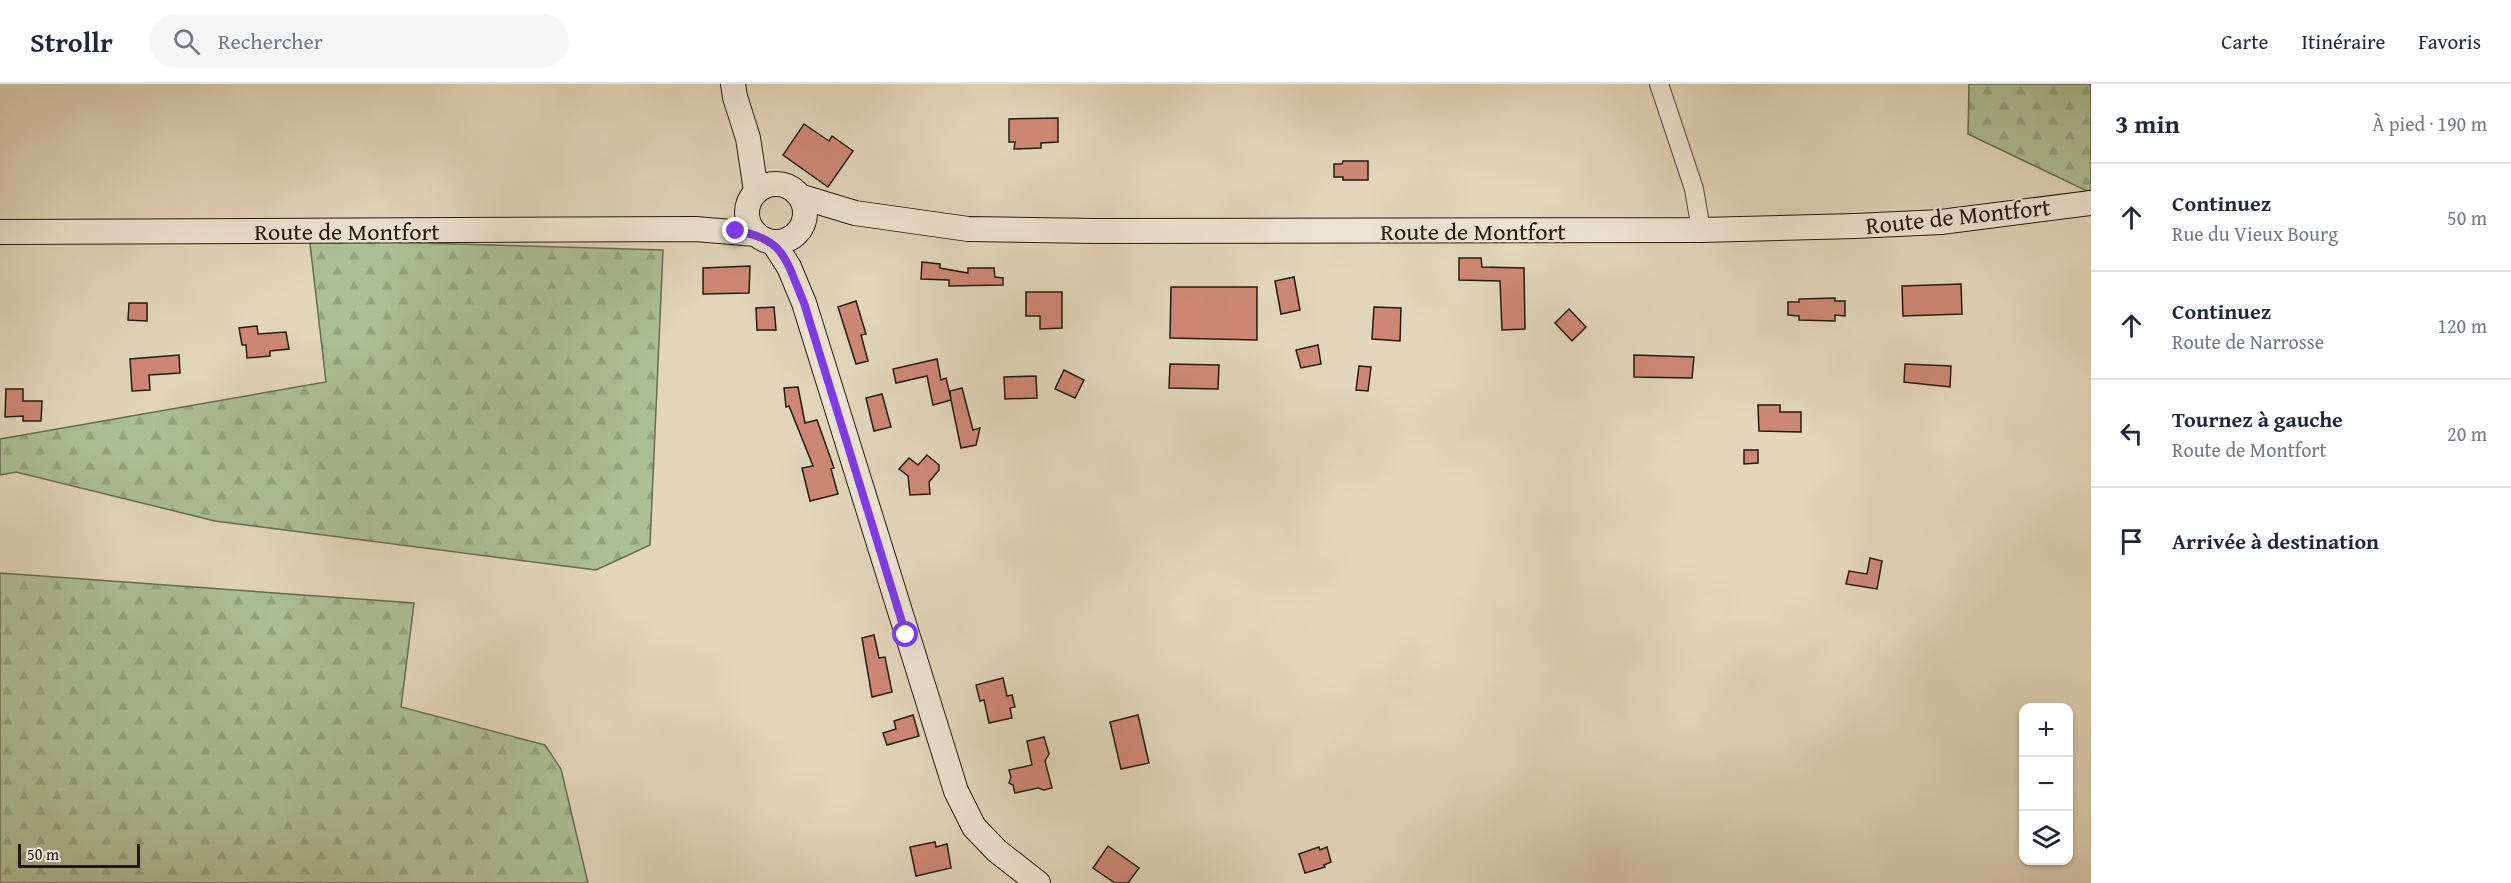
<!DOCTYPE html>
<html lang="fr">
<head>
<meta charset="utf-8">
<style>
  :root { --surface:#fff; --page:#f6f6f7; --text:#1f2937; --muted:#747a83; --line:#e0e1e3 }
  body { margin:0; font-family:"Gentium Book Plus",serif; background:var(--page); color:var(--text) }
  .controls { position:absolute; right:18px; bottom:18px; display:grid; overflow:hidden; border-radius:12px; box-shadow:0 2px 4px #0004 }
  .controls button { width:54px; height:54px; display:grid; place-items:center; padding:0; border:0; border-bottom:2px solid var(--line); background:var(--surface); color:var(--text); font:30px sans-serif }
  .scale { position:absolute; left:18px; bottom:15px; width:122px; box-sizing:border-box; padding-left:6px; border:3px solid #251a0f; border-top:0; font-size:16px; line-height:21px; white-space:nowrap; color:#251a0f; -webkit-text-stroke:4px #ece4d2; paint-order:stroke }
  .stop { position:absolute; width:18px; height:18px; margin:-14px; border:4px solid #7c3aed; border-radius:50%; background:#fff }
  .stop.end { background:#7c3aed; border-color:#fff; box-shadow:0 2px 6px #0008 }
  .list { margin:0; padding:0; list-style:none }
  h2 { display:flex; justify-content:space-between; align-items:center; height:78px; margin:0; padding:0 24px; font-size:26px }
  h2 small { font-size:20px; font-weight:400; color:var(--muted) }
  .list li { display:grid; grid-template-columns:39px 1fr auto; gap:18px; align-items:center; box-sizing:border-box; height:108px; padding:0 24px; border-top:2px solid var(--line) }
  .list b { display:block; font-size:22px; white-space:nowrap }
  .list p { margin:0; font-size:20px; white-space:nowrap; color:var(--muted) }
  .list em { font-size:20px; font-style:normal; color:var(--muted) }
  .icon { flex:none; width:33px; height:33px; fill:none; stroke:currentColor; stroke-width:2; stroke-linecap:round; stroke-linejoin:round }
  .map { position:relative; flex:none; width:2091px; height:799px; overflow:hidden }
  header { display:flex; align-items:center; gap:36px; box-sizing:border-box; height:84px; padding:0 30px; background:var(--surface); border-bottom:2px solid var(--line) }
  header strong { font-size:28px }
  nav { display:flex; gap:33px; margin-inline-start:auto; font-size:21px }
  .search { width:420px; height:54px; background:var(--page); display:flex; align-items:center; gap:15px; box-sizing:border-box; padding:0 21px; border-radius:33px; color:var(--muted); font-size:22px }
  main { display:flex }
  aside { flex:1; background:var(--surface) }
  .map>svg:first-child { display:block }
  .forest { fill:url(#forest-firs); stroke:#686c52; stroke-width:1.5 }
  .building { fill:#cd8874; stroke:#251a0f; stroke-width:1.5 }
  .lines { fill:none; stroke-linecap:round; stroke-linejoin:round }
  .street-casing { stroke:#54493a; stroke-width:20 }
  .secondary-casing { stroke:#251a0f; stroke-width:26 }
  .street { stroke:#ece4d2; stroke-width:18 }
  .secondary { stroke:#ece4d2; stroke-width:24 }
  .route { stroke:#7c3aed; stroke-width:8 }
  .labels { text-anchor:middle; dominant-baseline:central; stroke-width:4.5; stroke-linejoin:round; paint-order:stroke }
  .street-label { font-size:24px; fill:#251a0f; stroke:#ece4d2 }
</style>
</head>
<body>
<header>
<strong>Strollr</strong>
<div class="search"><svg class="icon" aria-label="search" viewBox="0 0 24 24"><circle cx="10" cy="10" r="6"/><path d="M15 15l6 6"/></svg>Rechercher</div>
<nav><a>Carte</a><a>Itinéraire</a><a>Favoris</a></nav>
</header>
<main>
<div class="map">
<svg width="2091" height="799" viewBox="0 0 2091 799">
  <defs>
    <pattern id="forest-firs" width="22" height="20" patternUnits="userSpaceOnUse" patternTransform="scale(1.5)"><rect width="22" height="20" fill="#acbf94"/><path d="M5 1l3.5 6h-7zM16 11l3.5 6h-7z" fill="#94a47e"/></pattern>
  </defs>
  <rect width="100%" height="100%" fill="#e1d6b9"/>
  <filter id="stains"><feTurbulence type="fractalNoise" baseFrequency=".00333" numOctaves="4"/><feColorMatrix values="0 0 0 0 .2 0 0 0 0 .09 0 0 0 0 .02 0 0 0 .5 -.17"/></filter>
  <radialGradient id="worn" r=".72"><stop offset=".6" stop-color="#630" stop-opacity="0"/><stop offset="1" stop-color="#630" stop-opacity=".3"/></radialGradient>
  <g class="forest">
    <polygon points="1969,0 2091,0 2091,109 1968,50"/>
    <polygon points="315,156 663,166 650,461 596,486 215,437 16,388 0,391 0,355 326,298 310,160"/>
    <polygon points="0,489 414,519 401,623 545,661 561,685 588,799 0,799"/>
  </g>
  <g class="building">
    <polygon points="1058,34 1058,58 1041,59 1041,64 1014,65 1015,58 1009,58 1009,35"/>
    <polygon points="804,40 829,57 832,52 853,67 828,103 783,71"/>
    <polygon points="1343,77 1368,77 1368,96 1343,96 1343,93 1334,93 1334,80 1342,80"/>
    <polygon points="1459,174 1481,174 1482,183 1524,184 1525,245 1502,246 1500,197 1459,196"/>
    <polygon points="922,178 940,180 940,184 968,189 968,184 994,184 995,193 1003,194 1003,201 949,202 949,196 921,195"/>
    <polygon points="750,182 749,209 703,210 703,184"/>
    <polygon points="1294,193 1300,226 1281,230 1275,197"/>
    <polygon points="1961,200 1962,230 1903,232 1902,202"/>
    <polygon points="1171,203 1257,203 1257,256 1170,254"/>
    <polygon points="1026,208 1062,208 1062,244 1040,245 1040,232 1026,232"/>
    <polygon points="1835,214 1835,217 1845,217 1845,232 1835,231 1835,237 1799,236 1799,232 1788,231 1788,218 1799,218 1799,215"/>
    <polygon points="856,217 866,250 861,251 868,277 856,280 838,223"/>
    <polygon points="129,219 147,219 147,237 128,236"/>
    <polygon points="774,223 776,246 757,246 756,224"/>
    <polygon points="1374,223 1401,224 1400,257 1372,255"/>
    <polygon points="1569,225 1586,243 1572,257 1555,239"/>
    <polygon points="257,242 258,250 286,248 289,265 270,267 270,272 247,274 246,261 242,261 239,244"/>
    <polygon points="1318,261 1321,280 1301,284 1296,266"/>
    <polygon points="179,271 180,289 149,291 150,306 132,307 130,275"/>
    <polygon points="1634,271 1694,273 1692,294 1634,293"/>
    <polygon points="937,275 941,296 946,294 951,315 950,307 962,304 973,346 980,344 976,361 961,364 951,316 933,321 927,292 896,299 893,285"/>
    <polygon points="1170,280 1219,281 1218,305 1169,304"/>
    <polygon points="1905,280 1951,282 1950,303 1904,298"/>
    <polygon points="1359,282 1371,283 1368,307 1356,306"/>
    <polygon points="1064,286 1084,296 1075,314 1055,305"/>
    <polygon points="1036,292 1037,314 1005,315 1004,293"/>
    <polygon points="798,303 805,339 817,336 834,384 831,385 838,410 810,417 802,384 813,382 789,322 786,323 784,304"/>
    <polygon points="6,305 23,305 23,317 42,317 41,337 23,337 23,332 5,333"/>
    <polygon points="882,310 891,343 874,347 866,314"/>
    <polygon points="1758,321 1780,321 1780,328 1801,328 1801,348 1759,347"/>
    <polygon points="1744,366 1758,366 1758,379 1744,380"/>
    <polygon points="927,371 939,381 939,386 929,398 930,410 910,411 908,392 899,385 909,374 918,381"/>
    <polygon points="1870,474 1882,477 1877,505 1846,500 1849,487 1867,490"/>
    <polygon points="874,551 879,574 885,573 892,608 872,613 862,554"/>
    <polygon points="1003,594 1007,612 1012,611 1015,623 1010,624 1012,634 989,639 984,616 980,617 976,601"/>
    <polygon points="913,631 919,652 887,661 883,649 896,645 894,637"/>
    <polygon points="1138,631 1149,679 1121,685 1110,638"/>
    <polygon points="1044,653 1049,670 1045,677 1052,704 1044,706 1038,704 1015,709 1013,701 1009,699 1011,693 1009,686 1032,681 1027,657"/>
    <polygon points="935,758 936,763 947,760 951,784 916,792 910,763"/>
    <polygon points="1108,762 1139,784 1128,799 1115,799 1093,784"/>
    <polygon points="1319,763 1320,766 1327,763 1331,778 1324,781 1325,783 1305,789 1299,770"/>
  </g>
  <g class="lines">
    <defs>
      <polyline id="street" points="1659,0 1694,105 1701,146"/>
      <g id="secondary">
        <polyline points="733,0 735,13 748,54 756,107"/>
        <circle cx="776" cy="129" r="29"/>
        <polyline points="802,113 855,129 968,145 1096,147 1701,146 1855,142 1941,138 2091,119"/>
        <polyline points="0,148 695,145 756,150"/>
        <polyline points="773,158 789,183 804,219 956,707 974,743 997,767 1038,799"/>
      </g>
    </defs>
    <use href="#street" class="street-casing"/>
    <use href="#secondary" class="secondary-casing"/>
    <use href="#street" class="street"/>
    <use href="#secondary" class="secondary"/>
  </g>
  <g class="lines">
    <path class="route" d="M 736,147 C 785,154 786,177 804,219 L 906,551"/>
  </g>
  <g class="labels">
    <g class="street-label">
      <text transform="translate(1958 132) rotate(-6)">Route de Montfort</text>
      <text x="347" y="147">Route de Montfort</text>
      <text x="1473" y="147">Route de Montfort</text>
    </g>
  </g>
  <rect width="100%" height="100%" filter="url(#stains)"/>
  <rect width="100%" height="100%" fill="url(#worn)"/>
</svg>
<div class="controls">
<button>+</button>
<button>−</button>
<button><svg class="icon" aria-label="layers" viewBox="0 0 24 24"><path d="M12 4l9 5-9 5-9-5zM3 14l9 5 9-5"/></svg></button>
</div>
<div class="scale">50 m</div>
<div class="stop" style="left:906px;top:551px"></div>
<div class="stop end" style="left:736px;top:147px"></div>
</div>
<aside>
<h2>3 min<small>À pied · 190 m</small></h2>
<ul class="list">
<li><svg class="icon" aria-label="ahead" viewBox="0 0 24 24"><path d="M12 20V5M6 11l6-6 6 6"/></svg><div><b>Continuez</b><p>Rue du Vieux Bourg</p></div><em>50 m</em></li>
<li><svg class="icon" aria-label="ahead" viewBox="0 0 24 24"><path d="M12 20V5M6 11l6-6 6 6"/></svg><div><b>Continuez</b><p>Route de Narrosse</p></div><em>120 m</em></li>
<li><svg class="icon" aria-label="left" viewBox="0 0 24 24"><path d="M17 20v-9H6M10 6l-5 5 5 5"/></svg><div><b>Tournez à gauche</b><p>Route de Montfort</p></div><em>20 m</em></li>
<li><svg class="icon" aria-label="arrive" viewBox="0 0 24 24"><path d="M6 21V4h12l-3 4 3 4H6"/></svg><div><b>Arrivée à destination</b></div></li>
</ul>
</aside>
</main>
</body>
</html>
